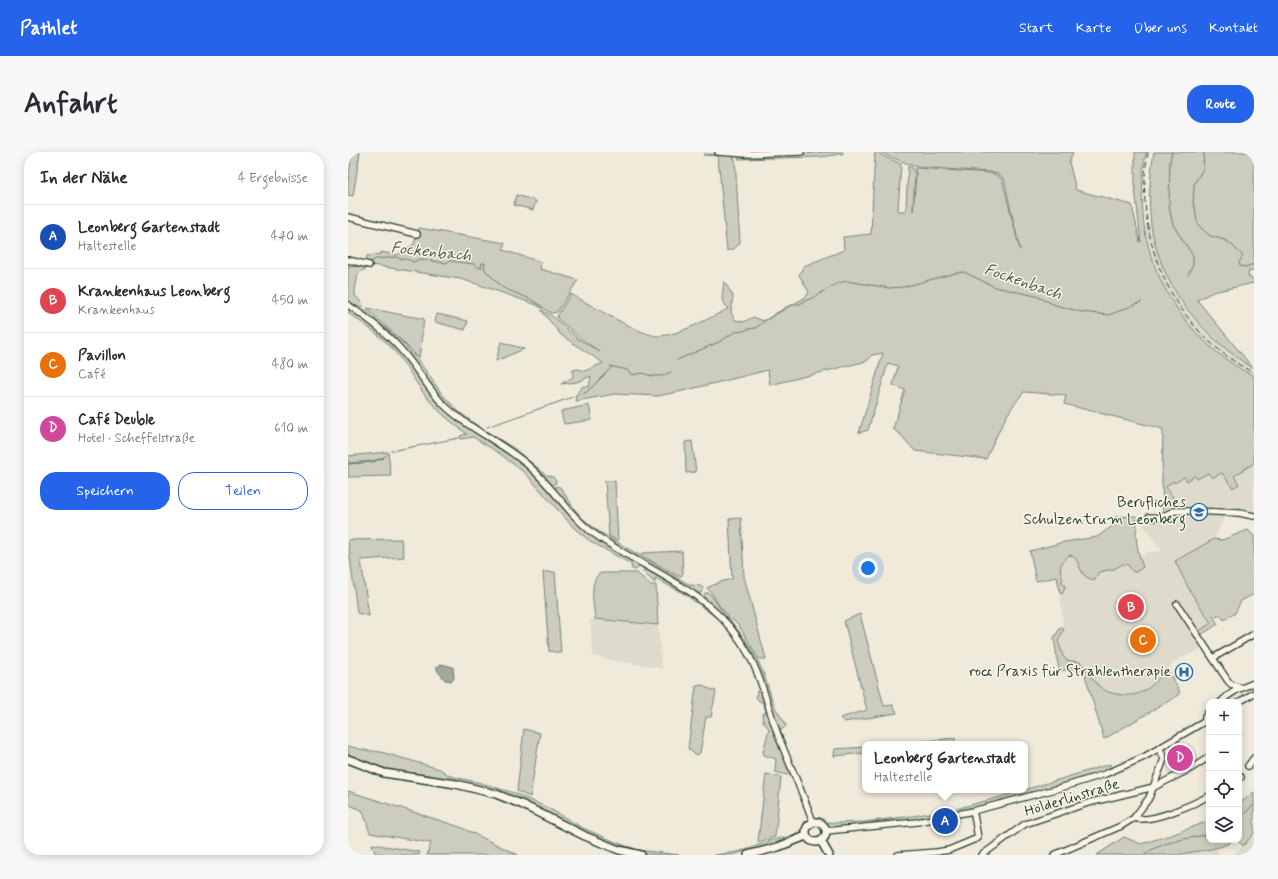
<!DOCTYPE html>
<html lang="de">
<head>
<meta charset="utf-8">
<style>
  :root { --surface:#fff; --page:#f7f7f7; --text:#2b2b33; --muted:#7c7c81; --line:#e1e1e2; --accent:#2563eb }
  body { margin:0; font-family:Mynerve,sans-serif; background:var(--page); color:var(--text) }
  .controls { position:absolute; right:12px; bottom:12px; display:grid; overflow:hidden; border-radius:8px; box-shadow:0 2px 10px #0003 }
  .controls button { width:36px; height:36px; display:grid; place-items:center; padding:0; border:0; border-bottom:1px solid var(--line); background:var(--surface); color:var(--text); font:20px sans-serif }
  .you { position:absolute; left:520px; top:416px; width:14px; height:14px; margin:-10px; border:3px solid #fff; border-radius:50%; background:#1a73e8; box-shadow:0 0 0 6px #1a73e833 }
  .badge { display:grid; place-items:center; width:26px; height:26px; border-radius:50%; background:var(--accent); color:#fff; font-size:13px; font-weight:700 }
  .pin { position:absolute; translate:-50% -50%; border:2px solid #fff; box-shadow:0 1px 4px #0006 }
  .popup { position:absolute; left:514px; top:589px; width:166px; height:52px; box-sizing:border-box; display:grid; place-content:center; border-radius:8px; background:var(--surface); filter:drop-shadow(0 1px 3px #0005); font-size:13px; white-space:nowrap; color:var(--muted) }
  .popup b { font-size:15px; color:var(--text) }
  .popup::after { content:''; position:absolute; left:50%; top:100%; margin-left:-8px; border:8px solid transparent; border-top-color:var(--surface) }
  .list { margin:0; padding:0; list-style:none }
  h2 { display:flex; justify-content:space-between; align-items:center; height:52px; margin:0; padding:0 16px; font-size:17px }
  h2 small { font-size:13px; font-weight:400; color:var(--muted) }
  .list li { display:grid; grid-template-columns:26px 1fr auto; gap:12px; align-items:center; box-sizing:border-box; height:64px; padding:0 16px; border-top:1px solid var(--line) }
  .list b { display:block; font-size:15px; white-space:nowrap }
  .list p { margin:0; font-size:13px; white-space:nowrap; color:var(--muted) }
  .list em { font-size:13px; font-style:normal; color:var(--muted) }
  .actions { display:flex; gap:8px; padding:12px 16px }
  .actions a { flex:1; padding:9px 0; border:1px solid var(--accent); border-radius:16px; text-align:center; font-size:14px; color:var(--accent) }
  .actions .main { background:var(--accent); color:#fff }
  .icon { flex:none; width:22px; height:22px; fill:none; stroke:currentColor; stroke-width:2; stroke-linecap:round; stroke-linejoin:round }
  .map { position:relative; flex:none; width:906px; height:703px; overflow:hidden; border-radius:16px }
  header { display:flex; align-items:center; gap:24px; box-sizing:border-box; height:56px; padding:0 20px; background:var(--accent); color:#fff }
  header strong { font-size:19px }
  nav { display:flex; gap:22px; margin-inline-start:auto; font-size:14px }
  .intro { display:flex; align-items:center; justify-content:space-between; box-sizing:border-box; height:96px; padding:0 24px }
  h1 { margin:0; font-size:28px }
  .button { padding:10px 18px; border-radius:16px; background:var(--accent); color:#fff; font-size:14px; font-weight:700 }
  main { display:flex; gap:24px; padding:0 24px }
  aside { flex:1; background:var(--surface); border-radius:16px; box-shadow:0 2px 10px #0003 }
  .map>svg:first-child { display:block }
  .built { fill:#dedbcc }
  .green { fill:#cccdbf; stroke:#76857a }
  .water { fill:#9fa89a; stroke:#6c7d71 }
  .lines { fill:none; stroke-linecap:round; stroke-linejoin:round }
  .stream { stroke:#6c7d71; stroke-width:1 }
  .minor-casing { stroke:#1f3d34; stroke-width:8 }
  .major-casing { stroke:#1f3d34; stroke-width:10 }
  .minor { stroke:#fcf5e5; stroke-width:5.5 }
  .major { stroke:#fcf5e5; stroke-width:7 }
  .rail { stroke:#1f3d34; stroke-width:1; stroke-dasharray:6 3; stroke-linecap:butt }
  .labels { text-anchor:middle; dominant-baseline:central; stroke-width:3; stroke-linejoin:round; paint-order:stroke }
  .poi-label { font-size:15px; fill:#1f3d34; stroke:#fcf5e5; text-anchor:end }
  .street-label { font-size:15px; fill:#1f3d34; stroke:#fcf5e5 }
  .water-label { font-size:16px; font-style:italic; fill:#455d53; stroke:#fcf5e5 }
</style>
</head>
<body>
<header>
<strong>Pathlet</strong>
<nav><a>Start</a><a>Karte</a><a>Über uns</a><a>Kontakt</a></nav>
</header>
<div class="intro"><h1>Anfahrt</h1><a class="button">Route</a></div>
<main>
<aside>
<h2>In der Nähe<small>4 Ergebnisse</small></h2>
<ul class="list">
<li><span class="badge" style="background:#1a4fb4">A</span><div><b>Leonberg Gartenstadt</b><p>Haltestelle</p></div><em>440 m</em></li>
<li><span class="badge" style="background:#e0444e">B</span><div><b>Krankenhaus Leonberg</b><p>Krankenhaus</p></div><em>450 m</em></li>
<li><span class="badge" style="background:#e8710a">C</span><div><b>Pavillon</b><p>Café</p></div><em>480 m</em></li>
<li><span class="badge" style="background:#d1479c">D</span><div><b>Café Deuble</b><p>Hotel · Scheffelstraße</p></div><em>610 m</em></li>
</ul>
<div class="actions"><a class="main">Speichern</a><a>Teilen</a></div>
</aside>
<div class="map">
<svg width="906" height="703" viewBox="0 0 906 703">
  <rect width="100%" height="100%" fill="#efeada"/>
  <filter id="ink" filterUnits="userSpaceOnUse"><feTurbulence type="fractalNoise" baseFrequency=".025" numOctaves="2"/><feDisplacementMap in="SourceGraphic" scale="8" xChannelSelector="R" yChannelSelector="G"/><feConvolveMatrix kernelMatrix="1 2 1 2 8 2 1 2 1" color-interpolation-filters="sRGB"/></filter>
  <g filter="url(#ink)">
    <g class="built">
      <polygon points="803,72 810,100 821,128 832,148 841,161 859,181 875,195 906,217 906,224 881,209 860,192 840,172 827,154 815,133 802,96 797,75"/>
      <polygon points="906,311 906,364 878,360 866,387 827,409 842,439 863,471 847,481 856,496 829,508 819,517 807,531 797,538 792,541 781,543 762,540 757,538 752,535 741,523 738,520 739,518 732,510 718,509 715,504 710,489 716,477 713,475 715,472 712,441 714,442 713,430 714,427 711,419 715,408 731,397 795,415 791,405 800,400 812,399 816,402 794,371 801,365 811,366 832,355 818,334 826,328 827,330 836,325 839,329 847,324 860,321 874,321 880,328"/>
      <polygon points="247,467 310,473 314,516 262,508 245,504 242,468"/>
      <polygon points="906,681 906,703 885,703 895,694"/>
      <polygon points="868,697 872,703 830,703 842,700"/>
    </g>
    <g class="green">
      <polygon points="4,0 12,0 5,44 0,43 0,30"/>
      <polygon points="473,0 495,0 494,2 472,5 390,7 391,4 447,3"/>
      <path d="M 527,0 L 530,0 L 535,4 L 553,12 L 550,59 L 558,59 L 560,14 L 564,15 L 567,22 L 565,59 L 568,24 L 567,16 L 642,21 L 648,23 L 654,27 L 672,98 L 656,27 L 650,22 L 642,20 L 569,15 L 540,4 L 533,0 L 725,0 L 721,10 L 728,38 L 784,53 L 792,90 L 793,90 L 787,36 L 787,0 L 798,0 C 794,25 793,48 796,73 C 805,136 848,196 906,224 L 906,311 L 886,324 L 891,332 L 885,336 L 874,321 L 864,326 L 860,321 L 849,327 L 847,324 L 839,329 L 836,325 L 827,331 L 825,329 L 818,335 L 832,355 L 835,353 L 838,359 L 815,364 L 814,327 L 815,277 L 716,252 L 718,243 L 676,240 C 658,260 649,283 638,307 L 567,299 L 552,282 L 545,277 L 557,238 L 545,233 L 550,214 L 540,211 L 520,278 L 511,281 L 535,201 L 524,203 L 519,209 L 422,233 L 420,218 L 339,238 L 310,244 L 267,242 L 228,249 L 227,244 L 235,234 L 241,235 L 243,224 L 229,230 L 213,232 L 225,225 L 225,218 L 230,217 L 237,219 L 255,211 L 213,183 L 193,158 L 203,163 L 230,187 L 252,200 L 231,185 L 209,166 L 209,164 L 223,142 C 241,152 295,185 311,184 C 332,183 361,166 380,157 L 374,147 L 376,129 L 385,144 L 383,160 L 387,168 L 396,170 L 405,165 L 416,169 L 458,145 L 461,140 L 451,123 L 456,114 L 496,98 L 495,85 L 523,82 Z"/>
      <path d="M 806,0 L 906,0 L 906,119 L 901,119 L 900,125 L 906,127 L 906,131 L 865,140 L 849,148 L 905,216 C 853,184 813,135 803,73 C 800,51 802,22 806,0 Z"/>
      <polygon points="356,2 383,3 387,7 392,91 386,97 379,99 370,4 355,3"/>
      <polygon points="168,43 188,49 185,58 166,53"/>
      <polygon points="71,76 157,91 155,98 193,110 192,117 230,128 209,160 204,161 186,152 129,132 112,127 24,113 22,113 22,110 17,109 19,104 33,102 33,100 48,103 51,102 66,92"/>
      <polygon points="0,110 22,115 13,119 10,123 7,137 7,143 15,153 14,155 10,155 0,148"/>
      <path d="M 0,156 L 34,182 L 51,198 L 99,259 L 114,272 L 162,302 L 181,318 L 232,374 L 249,387 L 290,412 L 291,415 L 288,418 L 284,417 L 283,412 L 242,389 L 226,376 L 178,322 L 151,301 L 125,285 L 113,287 L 112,284 L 119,282 C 103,270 86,256 74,239 C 65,226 58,213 48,201 C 35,185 17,173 0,161 Z"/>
      <polygon points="19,156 76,167 71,206 52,187 21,159"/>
      <polygon points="15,158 17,158 54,190 70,208 94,242 109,258 127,272 167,297 198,323 205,325 208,329 207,332 202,333 100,254 41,182 14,159"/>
      <polygon points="89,162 120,169 117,178 87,170"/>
      <polygon points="153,190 176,197 148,209"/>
      <polygon points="241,253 244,268 216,272 213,259"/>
      <polygon points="344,289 348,320 338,321 337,290"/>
      <polygon points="40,300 43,324 0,325 0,312 24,310 36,306 24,309 0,311 0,304"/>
      <polygon points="257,329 267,329 270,389 261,384"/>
      <polygon points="208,334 212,335 226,356 233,365 250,379 342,433 352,434 355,436 353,441 350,441 257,387 240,375 207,339"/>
      <path d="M 788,364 C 790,372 788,376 788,384 C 789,395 791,405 795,415 L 788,420 L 785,420 L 780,413 L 775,412 L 766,417 L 751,420 L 746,428 C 743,427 739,426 737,424 C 730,417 732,407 722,403 C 712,410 710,416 715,428 L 713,430 L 716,432 L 717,436 L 714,442 L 712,441 L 709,425 L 688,429 L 682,399 L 716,390 L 749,385 L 766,373 L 767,365 Z"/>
      <polygon points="393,366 396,425 418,507 411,507 391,474 372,455 363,440 359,436 372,430 384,427 381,367"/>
      <polygon points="900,378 906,384 906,442 893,449 887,461 876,468 873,463 865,464 870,472 853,483 851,479 863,471 842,439 827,409 866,387 874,388"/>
      <polygon points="53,387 56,405 13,408 21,464 9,461 0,388"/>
      <polygon points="334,399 335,421 333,424 330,424 293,403 294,401"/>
      <polygon points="298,416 342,442 373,467 373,469 338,443 307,426 307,431 295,420 296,417"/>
      <polygon points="195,420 207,420 213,501 201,499"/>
      <path d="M 253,421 L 289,421 L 303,433 L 308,433 L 310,473 L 247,467 C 246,455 240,427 253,421 Z"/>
      <path d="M 357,441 L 361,441 C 365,445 368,451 372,456 C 386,473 401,490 411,511 C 418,525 421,540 427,555 C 430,562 436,567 438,574 L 435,577 L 431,578 C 421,547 412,515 394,487 C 387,476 378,466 368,457 C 364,453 357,449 356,444 Z"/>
      <polygon points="512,462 536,554 545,553 549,561 496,570 492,566 519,558 496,469"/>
      <polygon points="713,475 716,477 710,489 715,504 718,508 732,510 738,516 738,520 730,516 711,519 706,486"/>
      <path d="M 819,517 L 831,538 L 831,543 L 756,587 L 737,523 L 741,523 C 745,527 748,531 752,535 C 756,539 763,541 769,542 C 794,547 804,534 819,517 Z"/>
      <polygon points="355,533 359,536 368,539 363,565 358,565 352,601 348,603 340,597 348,534"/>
      <polygon points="409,539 415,539 427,582 442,621 439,623 427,620 428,607 416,603 415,600 421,577 415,569 414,562 418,560 418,558 414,550 411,549 408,545"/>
      <polygon points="176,577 192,581 182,645 169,639"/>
      <polygon points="607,586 607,592 546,592"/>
      <path d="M 0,594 L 16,598 L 33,600 L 92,617 L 102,624 L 133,631 L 166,641 L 202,657 L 235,676 L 275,693 L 291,698 L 331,703 C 321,703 310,703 300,702 C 257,694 220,670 181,651 C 165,644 149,638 132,634 C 87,622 42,624 0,603 Z"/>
      <polygon points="517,595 517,601 486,604 487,597"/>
      <path d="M 762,612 L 762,618 L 638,654 L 589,665 L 556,669 L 552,669 L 550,667 L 524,670 L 524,673 C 513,673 487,678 477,672 L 480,670 L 486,671 L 516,670 L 564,664 L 611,656 L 663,642 L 662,638 L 669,638 L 670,640 Z"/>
      <polygon points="418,622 433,625 427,685 410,690"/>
      <polygon points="0,639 112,675 170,703 79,703 83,691 22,681 15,659 0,652"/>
      <polygon points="906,640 906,681 895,694 889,688 891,688 891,652"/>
      <polygon points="457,669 459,669 453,680 435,689 384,703 367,703 388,700 401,697 420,689 443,684 453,678"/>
      <path d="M 861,669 L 861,688 L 885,688 C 873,699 846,698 830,703 L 749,703 L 776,685 L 793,692 L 826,682 Z"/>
      <polygon points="24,692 72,700 71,703 44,703 27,701"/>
    </g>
    <polygon class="water" points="93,512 105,515 106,526 104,529 97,528 89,518 89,515"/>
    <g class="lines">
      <g class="stream">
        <polyline points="824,0 822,9 821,55 825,73 845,104 845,113 840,123"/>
        <polyline points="856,0 855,17 846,32 846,35 845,52 847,56 849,69 852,75 862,84 877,88 884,93 895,104 891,110 892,114 897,115 906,112"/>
        <path d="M 21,111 L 28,107 L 48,105 C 54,109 58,105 65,110 L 72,107 L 97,111 L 102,109 L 126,112 L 129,115 L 133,116 L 134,111 L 137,111 L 136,115 L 138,119 L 155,136 L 180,146 L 195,155"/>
        <polyline points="0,115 15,114"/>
        <polyline points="329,208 371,190 387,180 396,179 400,177 408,176 416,169 440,154 451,152 466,145 490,131 499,129 541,136 555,135 608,121 616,120 647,135 688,144 707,153 734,160 761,163 793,150"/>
        <polyline points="262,214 279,218 284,223 294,221 304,224 314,224 323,220"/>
        <polyline points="139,275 239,240 264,215"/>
        <polyline points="43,299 111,286"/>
        <polyline points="0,312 24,310 38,304"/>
        <polyline points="891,666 906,653"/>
        <path d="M 796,703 C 813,689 840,687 861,682"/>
      </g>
      <defs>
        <g id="minor">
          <polyline points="370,0 398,2 453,0"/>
          <polyline points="0,65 69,82"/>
          <polyline points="0,108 21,113"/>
          <path d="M 0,153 C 21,167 43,184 59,205 C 71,220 81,237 94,251 C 120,277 154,290 181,314 C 207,337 223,367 252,386 C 300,419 357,437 391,487 C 412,516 418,550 430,583 C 441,612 455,641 465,670"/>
          <polyline points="801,365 811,366 826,359 844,359 891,361 906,364"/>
          <polyline points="829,452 880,529 884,533 894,536"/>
          <polyline points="865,506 906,482"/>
          <path d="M 873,550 C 882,540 893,536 906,531"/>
          <polyline points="891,550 906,541"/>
          <polyline points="857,569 857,565 861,559"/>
          <polyline points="900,614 906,606"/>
          <polyline points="891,626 893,625"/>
          <path d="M 786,666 C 802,672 846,652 861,644"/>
          <polyline points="478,679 569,670 625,659 712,636 757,622 796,605 861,567"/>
          <polyline points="550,703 589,700 601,698 630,686 626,663"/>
          <polyline points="634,703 677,672 740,651 806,635 844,616 861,605"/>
          <polyline points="706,703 773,674 786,666 801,646 816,607 812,597"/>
        </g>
        <g id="major">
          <polyline points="0,607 36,621 108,632 148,642 173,652 237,684 271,698 293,703"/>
          <circle cx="468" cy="680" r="10"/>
          <polyline points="473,689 481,703"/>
          <polyline points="400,703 430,695 458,684"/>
        </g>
      </defs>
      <use href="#minor" class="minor-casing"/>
      <use href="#major" class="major-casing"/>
      <use href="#minor" class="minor"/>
      <use href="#major" class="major"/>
      <g class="rail">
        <path d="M 800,0 C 784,88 826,180 906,221"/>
        <polyline points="897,703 906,696"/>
      </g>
    </g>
  </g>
  <defs>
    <symbol id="school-ring" viewBox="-11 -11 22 22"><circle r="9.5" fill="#fcf5e5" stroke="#1f6fb2" stroke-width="1.5"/><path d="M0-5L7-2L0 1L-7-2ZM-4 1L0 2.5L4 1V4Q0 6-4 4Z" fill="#1f6fb2"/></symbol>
    <symbol id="hospital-ring" viewBox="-11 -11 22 22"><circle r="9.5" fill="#fcf5e5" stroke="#1f6fb2" stroke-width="1.5"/><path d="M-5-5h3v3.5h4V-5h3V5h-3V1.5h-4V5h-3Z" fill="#1f6fb2"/></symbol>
  </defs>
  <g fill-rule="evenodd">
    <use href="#school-ring" x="841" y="350" width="20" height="20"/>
    <use href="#hospital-ring" x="826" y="510" width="20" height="20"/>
  </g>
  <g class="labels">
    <g class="poi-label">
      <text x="838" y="351">Berufliches<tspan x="838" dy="17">Schulzentrum Leonberg</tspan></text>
      <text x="823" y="520">rocc Praxis für Strahlentherapie</text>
    </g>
    <g class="street-label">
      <text transform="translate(724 646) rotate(-17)">Hölderlinstraße</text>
    </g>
    <g class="water-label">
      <text transform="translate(83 100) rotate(6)">Fockenbach</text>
      <text transform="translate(675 130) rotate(19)">Fockenbach</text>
    </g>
  </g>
</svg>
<div class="controls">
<button>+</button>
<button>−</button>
<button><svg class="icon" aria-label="locate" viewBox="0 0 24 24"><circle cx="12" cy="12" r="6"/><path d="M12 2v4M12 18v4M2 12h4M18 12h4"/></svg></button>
<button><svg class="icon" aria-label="layers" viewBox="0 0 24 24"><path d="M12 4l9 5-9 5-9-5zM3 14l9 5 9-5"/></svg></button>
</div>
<div class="you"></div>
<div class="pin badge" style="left:597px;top:669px;background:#1a4fb4">A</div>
<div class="popup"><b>Leonberg Gartenstadt</b>Haltestelle</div>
<div class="pin badge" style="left:783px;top:455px;background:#e0444e">B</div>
<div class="pin badge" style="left:795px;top:488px;background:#e8710a">C</div>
<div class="pin badge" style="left:832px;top:606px;background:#d1479c">D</div>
</div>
</main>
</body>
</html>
